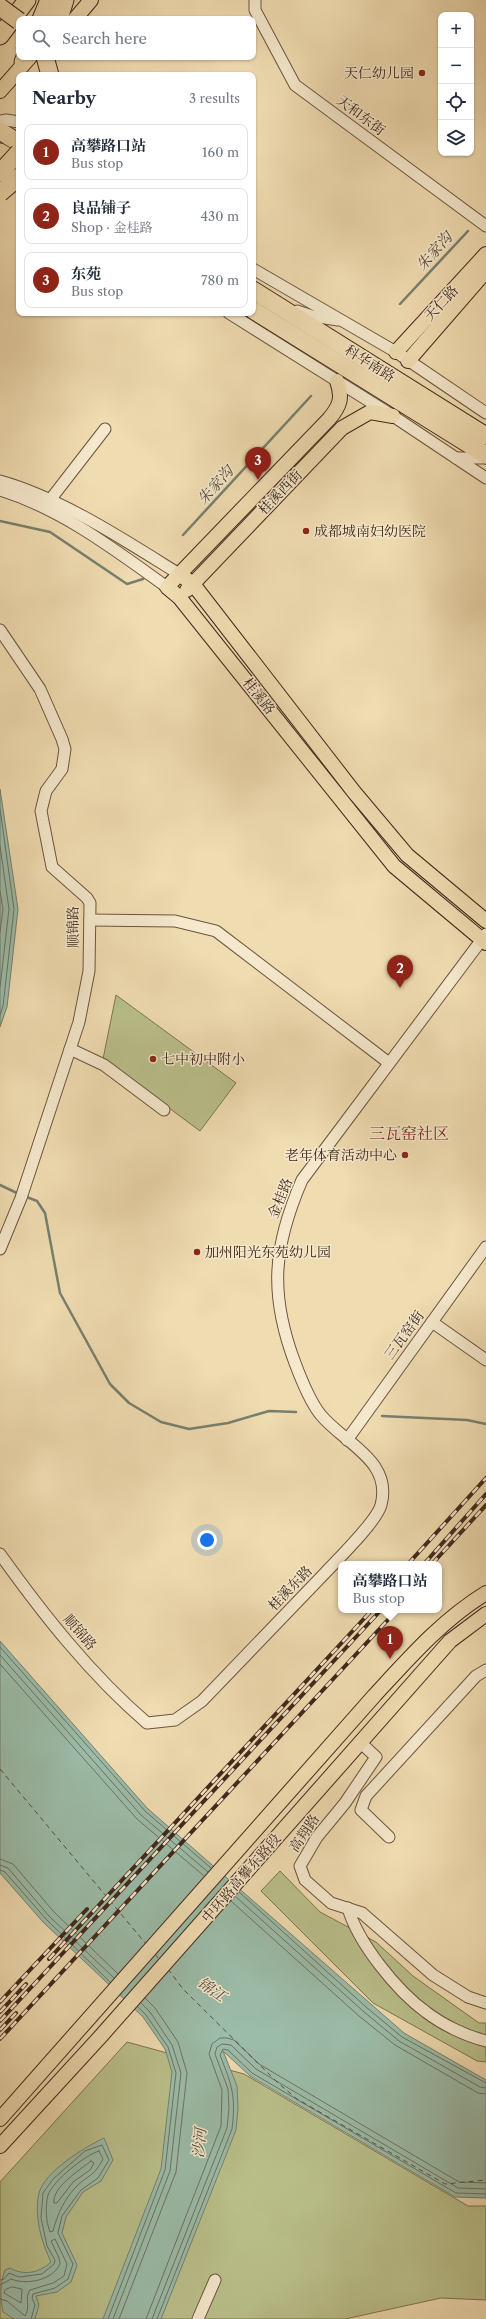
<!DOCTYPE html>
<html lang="en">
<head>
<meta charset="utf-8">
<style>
  :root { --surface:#fff; --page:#f6f6f7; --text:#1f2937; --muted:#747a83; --line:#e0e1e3; --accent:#8f2418 }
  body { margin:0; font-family:"Libre Caslon Text","Noto Serif SC",serif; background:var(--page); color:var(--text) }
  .controls { position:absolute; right:12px; top:12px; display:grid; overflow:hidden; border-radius:8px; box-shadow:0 1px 3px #0004 }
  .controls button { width:36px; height:36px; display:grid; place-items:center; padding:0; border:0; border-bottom:1px solid var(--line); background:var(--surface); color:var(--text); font:20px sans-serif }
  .you { position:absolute; left:207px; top:1540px; width:14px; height:14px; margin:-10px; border:3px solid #fff; border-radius:50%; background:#1a73e8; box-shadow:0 0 0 6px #1a73e833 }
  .badge { display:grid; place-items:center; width:26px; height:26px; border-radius:50%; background:var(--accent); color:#fff; font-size:13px; font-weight:700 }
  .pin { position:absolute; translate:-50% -33px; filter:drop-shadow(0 1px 2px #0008) }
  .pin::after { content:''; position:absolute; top:21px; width:14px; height:12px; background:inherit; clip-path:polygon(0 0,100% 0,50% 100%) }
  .popup { position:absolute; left:338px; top:1561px; width:104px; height:52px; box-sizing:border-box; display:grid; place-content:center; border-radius:8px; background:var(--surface); filter:drop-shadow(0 1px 3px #0005); font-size:13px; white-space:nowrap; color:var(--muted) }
  .popup b { font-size:15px; color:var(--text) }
  .popup::after { content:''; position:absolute; left:50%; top:100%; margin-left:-8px; border:8px solid transparent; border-top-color:var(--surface) }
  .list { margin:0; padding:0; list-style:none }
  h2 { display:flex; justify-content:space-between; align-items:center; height:52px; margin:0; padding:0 16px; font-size:17px }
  h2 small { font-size:13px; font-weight:400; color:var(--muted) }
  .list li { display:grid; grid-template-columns:26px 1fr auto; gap:12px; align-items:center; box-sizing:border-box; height:56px; margin:0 8px 8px; padding:0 8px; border:1px solid var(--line); border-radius:8px }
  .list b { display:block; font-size:15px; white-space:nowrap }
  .list p { margin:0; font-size:13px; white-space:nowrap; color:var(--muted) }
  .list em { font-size:13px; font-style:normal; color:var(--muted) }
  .icon { flex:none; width:22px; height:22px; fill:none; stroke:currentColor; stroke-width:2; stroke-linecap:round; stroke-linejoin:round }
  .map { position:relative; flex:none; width:486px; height:2319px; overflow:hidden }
  .search { position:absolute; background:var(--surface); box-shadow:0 1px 3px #0004; left:16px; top:16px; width:240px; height:44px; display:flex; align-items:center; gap:10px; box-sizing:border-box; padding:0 14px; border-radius:8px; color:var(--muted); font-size:15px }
  .panel { position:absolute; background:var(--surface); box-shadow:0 1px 3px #0004; left:16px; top:72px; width:240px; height:244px; border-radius:8px }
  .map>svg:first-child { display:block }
  .green { fill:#bac08b; stroke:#7d7453 }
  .water { fill:#9bbca9; stroke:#778070 }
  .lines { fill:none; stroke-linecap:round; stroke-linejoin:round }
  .shore { stroke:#6e7262; stroke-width:1 }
  .stream { stroke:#778070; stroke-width:2.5 }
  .ferry { stroke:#574c3e; stroke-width:1; stroke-dasharray:5 4; stroke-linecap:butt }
  .minor-casing { stroke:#6c5440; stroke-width:13 }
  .major-casing { stroke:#40271b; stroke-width:16 }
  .highway-casing { stroke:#40271b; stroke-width:19 }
  .minor { stroke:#f5e8cc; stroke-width:11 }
  .major { stroke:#f0dcb1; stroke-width:14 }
  .highway { stroke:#f0dcb1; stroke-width:17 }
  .rail-casing { stroke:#40271b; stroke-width:4 }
  .rail { stroke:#f5e8cc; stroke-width:2.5; stroke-dasharray:8; stroke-linecap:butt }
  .highway-bridge-casing { stroke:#40271b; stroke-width:19; stroke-linecap:butt }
  .highway-bridge { stroke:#f0dcb1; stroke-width:17 }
  .poi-dot { fill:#8f2418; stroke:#f5e8cc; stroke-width:1.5 }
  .labels { text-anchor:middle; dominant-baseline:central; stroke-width:3; stroke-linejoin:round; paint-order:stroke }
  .poi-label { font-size:14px; fill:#40271b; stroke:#f5e8cc; text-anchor:start }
  .street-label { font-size:14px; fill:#40271b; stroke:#f5e8cc }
  .water-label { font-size:15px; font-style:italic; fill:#574c3e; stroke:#f5e8cc }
  .quarter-label { font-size:16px; fill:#7a1f14; stroke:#f5e8cc }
</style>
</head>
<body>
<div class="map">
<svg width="486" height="2319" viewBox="0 0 486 2319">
  <rect width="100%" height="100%" fill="#f0dcb1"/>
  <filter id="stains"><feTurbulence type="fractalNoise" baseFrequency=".005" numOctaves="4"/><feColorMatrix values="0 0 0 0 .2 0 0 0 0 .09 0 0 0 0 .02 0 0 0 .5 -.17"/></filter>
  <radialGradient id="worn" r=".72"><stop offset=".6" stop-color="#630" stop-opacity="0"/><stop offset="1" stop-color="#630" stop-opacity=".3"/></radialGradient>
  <g class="green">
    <polygon points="116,995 236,1083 200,1131 103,1059"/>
    <polygon points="280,1871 320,1912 376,1942 413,1976 479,2023 486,2023 486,2062 477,2061 373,2003 261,1891"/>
    <polygon points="127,2042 244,2074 468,2206 486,2206 486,2300 441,2298 345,2319 0,2319 0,2182"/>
  </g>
  <g class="water">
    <polygon points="0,789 18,909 7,1007 0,1027"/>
    <polygon points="0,1641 147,1808 404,2033 486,2080 486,2198 455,2197 250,2076 223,2051 237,2086 238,2108 236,2130 161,2319 103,2319 161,2169 172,2072 165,2049 143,2017 43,1922 0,1873"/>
    <path d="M 104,2138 L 113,2160 L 101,2181 L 83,2192 L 66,2217 L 62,2233 L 77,2265 L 71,2282 L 57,2292 L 36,2296 L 39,2305 L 35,2319 L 14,2319 L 3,2312 C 0,2298 0,2283 5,2270 L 10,2268 C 24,2276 39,2273 51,2262 C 41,2241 34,2216 39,2193 C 45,2171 85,2147 104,2138 Z"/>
  </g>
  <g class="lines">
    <g class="shore">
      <polyline points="0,809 14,909 3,1006 0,1015"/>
      <polyline points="0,846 9,909 0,987"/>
      <polyline points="0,891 3,909 0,932"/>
      <polyline points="0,1647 145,1811 211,1868"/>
      <polyline points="0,1655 141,1815 208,1872"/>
      <polyline points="0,1664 137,1819 204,1876"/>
      <polyline points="0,1859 13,1864 54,1912 118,1974"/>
      <polyline points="0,1865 8,1868 49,1916 114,1978"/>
      <polyline points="0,1870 5,1872 46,1919 110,1982"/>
      <polyline points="239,1892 366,2007 402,2037 486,2083"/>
      <polyline points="235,1896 363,2011 399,2041 480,2087 486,2088"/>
      <polyline points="231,1901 359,2016 395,2045 478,2093 486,2094"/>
      <path d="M 99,2151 L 103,2159 C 94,2176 90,2174 78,2185 C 65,2197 57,2215 53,2231 L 50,2232 C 46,2222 45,2206 48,2195 C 53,2181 85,2155 99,2151 Z"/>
      <path d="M 91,2161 L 94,2163 L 90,2170 L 73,2182 L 57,2203 L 54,2203 C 52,2187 80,2170 91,2161 Z"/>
      <polyline points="0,2280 4,2279 9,2273 19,2277 42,2274 54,2264 55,2260 47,2246 41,2218 43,2193 53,2179 85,2151 102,2145 109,2160 98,2178 81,2190 62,2216 58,2233 73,2264 68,2279 55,2288 33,2294 32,2298 35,2305 31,2319"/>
      <path d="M 0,2285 L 11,2279 C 26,2285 52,2281 60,2264 L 59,2258 L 51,2241 L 55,2239 L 67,2264 L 64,2276 L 53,2283 L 30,2290 C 24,2298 31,2307 25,2316 L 7,2301 L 0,2299"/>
      <polygon points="12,2287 22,2289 21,2303 4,2293 5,2290"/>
      <polyline points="108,2319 165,2170 176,2073 168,2047 146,2015 138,2007"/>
      <polyline points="113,2319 170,2171 181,2073 172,2045 150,2012 141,2003"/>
      <polyline points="119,2319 176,2172 187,2073 178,2042 155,2008 145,1998"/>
      <polyline points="146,2319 221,2126 222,2090 209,2054 212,2044 220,2038 227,2038 234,2040 259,2064 459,2182 486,2183"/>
      <polyline points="152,2319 227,2128 229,2108 228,2089 215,2054 217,2047 222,2044 231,2045 256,2069 458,2188 486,2189"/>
      <path d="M 157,2319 L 232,2129 C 236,2095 232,2086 220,2055 L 223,2049 L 228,2050 L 252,2073 L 456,2193 L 486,2194"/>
    </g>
    <g class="stream">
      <polyline points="400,304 468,231"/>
      <polyline points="0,521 50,532 127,584 143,579"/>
      <polyline points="183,535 311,396"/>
      <polyline points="0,1185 19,1194"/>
      <polyline points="24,1196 37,1201 45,1213 60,1293 110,1384 129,1403 161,1422 189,1429 228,1423 269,1411 296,1412"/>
      <polyline points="382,1416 467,1420 486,1424"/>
    </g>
    <g class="ferry">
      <polyline points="0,1769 146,1944"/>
      <polyline points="155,1954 159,1959"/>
      <polyline points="168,1969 183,1989 278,2083 297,2099 445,2184 486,2180"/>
    </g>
    <defs>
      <g id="minor">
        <polyline points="255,0 255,10 295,85 486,226"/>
        <polyline points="0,121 6,120 19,122"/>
        <polyline points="253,269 396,352 486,413"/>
        <polyline points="297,311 312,316 338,320"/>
        <polyline points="229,313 393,416 486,478"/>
        <polyline points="456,458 486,458"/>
        <path d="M 0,481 C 61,498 126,541 179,574"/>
        <path d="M 0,490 C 62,509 115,550 167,587"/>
        <polyline points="50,500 105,429"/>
        <polyline points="0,630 40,689 62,739 65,749 62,769 46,791 41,811 52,867 87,898 90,903 89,971 79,1022 21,1198 0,1249"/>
        <polyline points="90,920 175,921 216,931 389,1063"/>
        <polyline points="70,1049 104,1065 164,1110"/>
        <polyline points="432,1322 486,1360"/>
        <polyline points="347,1440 486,1247"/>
        <path d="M 0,1554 C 43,1614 90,1674 147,1723 L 175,1720 L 202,1701 C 243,1658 284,1616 325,1573 C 338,1559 377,1521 381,1505 C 393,1460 343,1443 320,1414 C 309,1400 301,1379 295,1363 C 269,1294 273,1247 302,1180 L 486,934"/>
        <polyline points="361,1743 376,1757 345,1803 317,1837 300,1866 305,1880 331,1903 362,1913 433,1975 468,1997 486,2003"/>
        <polyline points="389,1837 361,1810 366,1796 476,1676 486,1670"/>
        <path d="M 348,1908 C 358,1943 397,1991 426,2012 C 443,2025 466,2036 486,2041"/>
        <polyline points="198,2319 215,2280"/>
      </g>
      <g id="major">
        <polyline points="75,19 91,0"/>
        <polyline points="0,91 30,57"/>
        <polyline points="396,352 486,254"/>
        <polyline points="408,361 486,271"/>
        <path d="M 337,381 C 343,398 340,406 329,419 L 167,587 L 179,597 L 394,866 L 486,943"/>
        <polyline points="179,574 193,584 354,792 407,855 486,921"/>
        <polyline points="187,590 342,428 370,412 393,416"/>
        <path d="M 0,2119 L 374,1696 C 409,1658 442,1620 486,1593"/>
        <polyline points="0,2146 101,2036 450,1641 486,1614"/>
      </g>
      <g id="highway">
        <polyline points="41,19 49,0"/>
        <polyline points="59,19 65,0"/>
        <polyline points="0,36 27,0"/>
        <polyline points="23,62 25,57"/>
        <polyline points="0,131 19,143"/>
        <polyline points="0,152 19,164"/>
        <polyline points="253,290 486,436"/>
        <polyline points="253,310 486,455"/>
      </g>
    </defs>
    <use href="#minor" class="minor-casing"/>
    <use href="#major" class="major-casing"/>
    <use href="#highway" class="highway-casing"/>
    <use href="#minor" class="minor"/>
    <use href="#major" class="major"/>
    <use href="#highway" class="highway"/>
    <defs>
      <g id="rail">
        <polyline points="408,1564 486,1478"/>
        <polyline points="424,1564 486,1494"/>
        <polyline points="432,1564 486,1505"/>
        <polyline points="49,1959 372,1610"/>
        <polyline points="0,2002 87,1909"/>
        <polyline points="0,2012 26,1984"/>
        <polyline points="0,2021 381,1610"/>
        <polyline points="0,2030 16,2013"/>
        <polyline points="0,2039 397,1610"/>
      </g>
    </defs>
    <use href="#rail" class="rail-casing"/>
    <use href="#rail" class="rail"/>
    <defs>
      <g id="highway-bridge">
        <polyline points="0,7 19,21"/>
        <polyline points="45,57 50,75"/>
        <polyline points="0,173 19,152"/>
        <polyline points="0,193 19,177"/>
      </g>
    </defs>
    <use href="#highway-bridge" class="highway-bridge-casing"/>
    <use href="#highway-bridge" class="highway-bridge"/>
  </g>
  <g class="poi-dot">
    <circle cx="422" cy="73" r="4"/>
    <circle cx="306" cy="531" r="4"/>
    <circle cx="153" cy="1059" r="4"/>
    <circle cx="405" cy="1155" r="4"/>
    <circle cx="197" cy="1252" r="4"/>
  </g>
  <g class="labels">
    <g class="poi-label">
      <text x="414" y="73" text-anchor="end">天仁幼儿园</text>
      <text x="314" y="531">成都城南妇幼医院</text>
      <text x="161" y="1059">七中初中附小</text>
      <text x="397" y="1155" text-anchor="end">老年体育活动中心</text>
      <text x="205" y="1252">加州阳光东苑幼儿园</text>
    </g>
    <g class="street-label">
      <text transform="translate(361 115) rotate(37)">天和东街</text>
      <text transform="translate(441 303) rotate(-47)">天仁路</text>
      <text transform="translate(370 363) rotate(32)">科华南路</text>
      <text transform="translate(280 492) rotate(-46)">桂溪西街</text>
      <text transform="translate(259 696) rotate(51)">桂溪路</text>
      <text transform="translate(73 927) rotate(-91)">顺锦路</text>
      <text transform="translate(280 1198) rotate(-68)">金桂路</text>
      <text transform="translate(404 1335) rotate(-54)">三瓦窑街</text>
      <text transform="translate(290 1588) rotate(-46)">桂溪东路</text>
      <text transform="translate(80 1632) rotate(49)">顺锦路</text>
      <text transform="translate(304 1833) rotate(-56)">高翔路</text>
      <text transform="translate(241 1878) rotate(-49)">中环路高攀东路段</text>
    </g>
    <g class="water-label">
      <text transform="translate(434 251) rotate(-48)">朱家沟</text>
      <text transform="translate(215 485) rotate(-48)">朱家沟</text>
      <text transform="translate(212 1989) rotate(35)">锦江</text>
      <text transform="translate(199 2143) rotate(-85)">沙河</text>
    </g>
    <g class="quarter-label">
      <text x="409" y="1133">三瓦窑社区</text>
    </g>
  </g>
  <rect width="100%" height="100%" filter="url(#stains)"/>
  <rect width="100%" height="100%" fill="url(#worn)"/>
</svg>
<div class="controls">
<button>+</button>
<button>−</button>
<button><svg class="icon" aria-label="locate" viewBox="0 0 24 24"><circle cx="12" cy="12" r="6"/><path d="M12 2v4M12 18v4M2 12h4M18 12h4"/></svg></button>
<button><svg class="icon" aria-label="layers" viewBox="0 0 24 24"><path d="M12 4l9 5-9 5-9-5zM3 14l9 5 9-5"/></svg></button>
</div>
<div class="you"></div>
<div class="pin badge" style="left:390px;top:1659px">1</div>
<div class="popup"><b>高攀路口站</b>Bus stop</div>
<div class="pin badge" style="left:400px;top:988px">2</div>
<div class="pin badge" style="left:258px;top:480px">3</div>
<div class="search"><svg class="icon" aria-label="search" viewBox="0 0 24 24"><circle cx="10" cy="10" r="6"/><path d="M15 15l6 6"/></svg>Search here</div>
<section class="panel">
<h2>Nearby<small>3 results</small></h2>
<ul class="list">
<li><span class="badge">1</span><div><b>高攀路口站</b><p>Bus stop</p></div><em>160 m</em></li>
<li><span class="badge">2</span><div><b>良品铺子</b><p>Shop · 金桂路</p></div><em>430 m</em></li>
<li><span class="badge">3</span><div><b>东苑</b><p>Bus stop</p></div><em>780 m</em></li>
</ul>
</section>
</div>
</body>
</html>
